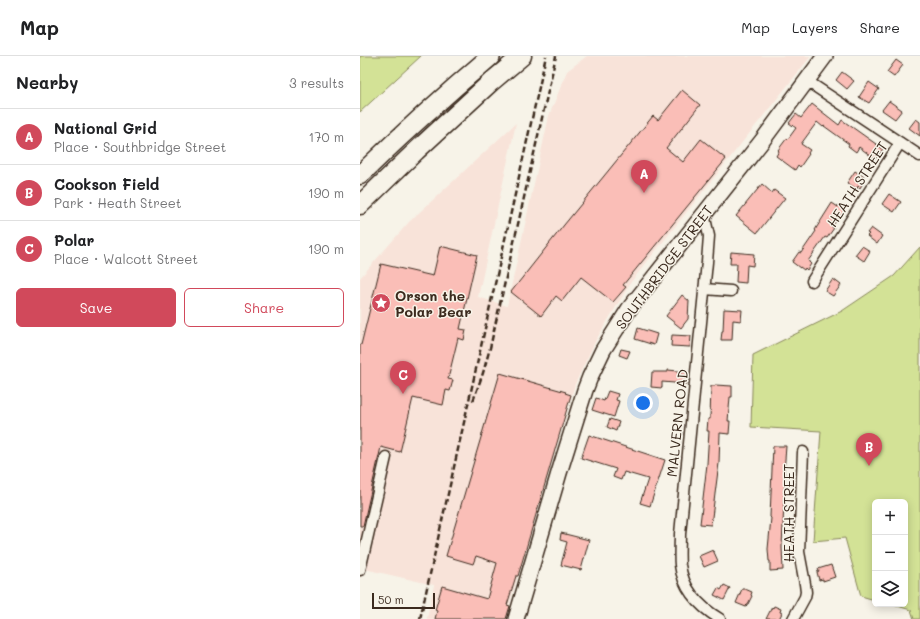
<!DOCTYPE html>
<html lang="en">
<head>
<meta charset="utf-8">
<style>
  :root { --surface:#fff; --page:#f6f6f6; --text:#202124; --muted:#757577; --line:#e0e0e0; --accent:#d1495b }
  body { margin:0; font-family:Mali,sans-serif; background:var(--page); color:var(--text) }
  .controls { position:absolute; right:12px; bottom:12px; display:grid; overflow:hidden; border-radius:6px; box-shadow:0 2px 10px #0003 }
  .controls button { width:36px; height:36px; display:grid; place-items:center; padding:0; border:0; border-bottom:1px solid var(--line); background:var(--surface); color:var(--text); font:20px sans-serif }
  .scale { position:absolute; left:12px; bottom:10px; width:63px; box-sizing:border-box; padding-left:4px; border:2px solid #3b2a1e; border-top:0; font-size:11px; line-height:14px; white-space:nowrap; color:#3b2a1e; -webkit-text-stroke:3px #f7f3e8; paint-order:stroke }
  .you { position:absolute; left:283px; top:347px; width:14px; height:14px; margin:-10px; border:3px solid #fff; border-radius:50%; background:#1a73e8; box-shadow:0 0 0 6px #1a73e833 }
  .badge { display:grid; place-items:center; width:26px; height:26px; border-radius:50%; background:var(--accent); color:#fff; font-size:13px; font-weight:700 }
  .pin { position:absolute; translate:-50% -33px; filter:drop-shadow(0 1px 2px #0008) }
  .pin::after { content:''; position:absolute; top:21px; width:14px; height:12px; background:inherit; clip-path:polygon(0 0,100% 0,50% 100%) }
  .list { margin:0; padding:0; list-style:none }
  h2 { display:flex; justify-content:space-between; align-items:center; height:52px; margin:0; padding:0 16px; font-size:17px }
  h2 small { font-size:13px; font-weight:400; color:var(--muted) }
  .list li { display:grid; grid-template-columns:26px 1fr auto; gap:12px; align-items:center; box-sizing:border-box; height:56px; padding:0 16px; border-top:1px solid var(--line) }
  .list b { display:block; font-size:15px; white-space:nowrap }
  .list p { margin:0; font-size:13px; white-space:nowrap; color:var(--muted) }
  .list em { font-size:13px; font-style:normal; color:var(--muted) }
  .actions { display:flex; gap:8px; padding:12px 16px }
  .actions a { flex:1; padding:9px 0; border:1px solid var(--accent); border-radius:6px; text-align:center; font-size:14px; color:var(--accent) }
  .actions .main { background:var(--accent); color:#fff }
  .icon { flex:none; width:22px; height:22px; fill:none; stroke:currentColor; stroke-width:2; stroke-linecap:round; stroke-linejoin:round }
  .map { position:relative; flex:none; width:560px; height:563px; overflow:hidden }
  header { display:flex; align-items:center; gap:24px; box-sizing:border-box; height:56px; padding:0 20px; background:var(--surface); border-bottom:1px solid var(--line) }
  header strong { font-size:19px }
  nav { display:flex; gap:22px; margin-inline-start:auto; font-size:14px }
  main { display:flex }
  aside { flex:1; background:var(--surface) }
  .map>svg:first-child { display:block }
  .built { fill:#f8e3d9 }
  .green { fill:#d3e296; stroke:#87865a }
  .building { fill:#fabeb7; stroke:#3b2a1e }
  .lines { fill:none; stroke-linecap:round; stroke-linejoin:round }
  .street-casing { stroke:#3b2a1e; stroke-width:13 }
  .primary-casing { stroke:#3b2a1e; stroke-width:18 }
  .highway-casing { stroke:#3b2a1e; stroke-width:21 }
  .street { stroke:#f7f3e8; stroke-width:10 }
  .primary { stroke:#f7f3e8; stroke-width:15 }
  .highway { stroke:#f7f3e8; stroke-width:18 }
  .rail { stroke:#3b2a1e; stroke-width:2.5; stroke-dasharray:6 3; stroke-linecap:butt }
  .labels { text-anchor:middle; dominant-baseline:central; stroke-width:3; stroke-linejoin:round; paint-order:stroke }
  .street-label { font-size:14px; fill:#3b2a1e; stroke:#f7f3e8 }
  .poi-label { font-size:14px; font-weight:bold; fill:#3b2a1e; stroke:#f7f3e8; text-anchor:start }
</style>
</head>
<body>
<header>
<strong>Map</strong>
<nav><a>Map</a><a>Layers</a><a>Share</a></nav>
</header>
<main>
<aside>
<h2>Nearby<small>3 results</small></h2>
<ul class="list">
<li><span class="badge">A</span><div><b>National Grid</b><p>Place · Southbridge Street</p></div><em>170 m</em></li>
<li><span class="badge">B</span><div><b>Cookson Field</b><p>Park · Heath Street</p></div><em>190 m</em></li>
<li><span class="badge">C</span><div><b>Polar</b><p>Place · Walcott Street</p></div><em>190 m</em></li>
</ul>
<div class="actions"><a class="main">Save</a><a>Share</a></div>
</aside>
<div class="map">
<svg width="560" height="563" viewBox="0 0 560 563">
  <rect width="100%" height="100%" fill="#f7f3e8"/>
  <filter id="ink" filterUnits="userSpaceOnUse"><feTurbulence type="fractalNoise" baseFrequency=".025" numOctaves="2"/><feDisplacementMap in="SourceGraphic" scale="8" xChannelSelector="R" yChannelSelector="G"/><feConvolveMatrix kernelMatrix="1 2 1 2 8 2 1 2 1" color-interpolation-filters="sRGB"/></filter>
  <g filter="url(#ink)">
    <polygon class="built" points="227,0 451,0 271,226 236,284 215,328 145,563 67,563 74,529 0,512 0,222 49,166 156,67 118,241 147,250 189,60 207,15"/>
    <g class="green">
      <polygon points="0,0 61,0 0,56"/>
      <polygon points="560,191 560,563 554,563 551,554 530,548 545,548 545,446 515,446 515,544 501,540 485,482 453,485 461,375 391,371 393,299 482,255 534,220"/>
    </g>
    <g class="building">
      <polygon points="536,4 543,9 534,21 527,16"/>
      <polygon points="482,16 494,25 487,33 476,24"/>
      <polygon points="509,26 519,33 509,47 499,41"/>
      <polygon points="322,34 340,49 306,92 323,106 341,83 366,103 263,229 266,231 253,246 221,221 202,245 196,240 181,260 151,236 204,169 293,60 298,64"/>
      <polygon points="529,45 542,54 535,63 522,54"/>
      <polygon points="452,48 479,69 482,64 523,93 516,102 515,103 499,91 496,96 488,90 489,88 464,70 463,71 457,66 441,88 450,94 448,97 449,98 440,111 438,109 435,114 416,100 419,95 418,94 427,82 428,83 436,72 429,67 436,58 441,62"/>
      <polygon points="556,63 560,66 560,80 549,72"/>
      <polygon points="495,115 504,121 502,124 504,125 500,132 498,130 497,133 487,127"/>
      <polygon points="402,128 412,137 414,134 425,142 397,177 376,160"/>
      <polygon points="529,138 541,146 534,156 522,148"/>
      <polygon points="472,147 478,151 478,149 485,154 481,161 479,160 472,171 474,172 467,182 465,181 448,205 449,205 449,206 451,208 447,214 445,212 444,214 440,211 440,212 432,206 439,196 441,197 456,175 455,174"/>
      <polygon points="511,172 522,180 517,188 507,180 509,178 507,177"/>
      <polygon points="80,190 117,199 100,273 106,274 104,284 98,282 88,323 93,324 90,335 86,334 83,349 53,342 40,396 21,391 3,470 0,470 0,289 1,289 21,208 73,220"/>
      <polygon points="502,190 510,195 504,205 495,199"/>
      <polygon points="371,196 394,198 393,210 387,209 386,227 376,226 377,208 370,208"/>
      <polygon points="473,223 481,229 473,240 465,235"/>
      <polygon points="322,239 329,245 328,263 321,272 306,260"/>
      <polygon points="364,253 382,254 381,265 373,264 372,284 361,284 362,275 363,275"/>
      <polygon points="278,272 297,278 294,289 275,283"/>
      <polygon points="312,279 331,280 330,291 311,290"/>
      <polygon points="261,293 270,295 267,302 259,299"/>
      <polygon points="308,314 328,316 327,328 302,326 302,332 291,331 292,316 308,316"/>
      <polygon points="140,317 206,336 205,337 211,339 158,520 156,520 147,549 150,550 146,563 75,563 77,555 75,554 82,530 127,543 137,507 116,500 113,508 86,500"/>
      <polygon points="355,329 372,330 372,341 370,341 368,365 370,365 369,378 360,377 359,407 351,469 340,468 347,408 349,375 347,375 348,363 350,363 351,330 355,330"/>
      <polygon points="248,335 258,338 256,344 259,345 254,361 232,354 236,342 244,345"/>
      <polygon points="250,363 259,366 256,375 247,371"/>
      <polygon points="229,379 305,404 290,450 280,447 288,423 264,416 261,424 253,421 256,413 221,402"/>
      <polygon points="413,390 426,390 424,417 425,417 423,469 422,491 423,514 410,515 410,505 409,505 408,493 411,462 410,461"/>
      <polygon points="201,477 229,484 221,514 201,509 207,486 200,484"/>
      <polygon points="353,494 358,505 344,511 339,500"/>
      <polygon points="471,509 475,521 463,525 463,523 459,524 457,516 459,515 458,513"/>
      <polygon points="364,529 370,532 364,544 354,539 358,532 361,534"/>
      <polygon points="382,533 385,533 392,536 391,539 392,540 388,548 387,548 386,551 376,547"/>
      <polygon points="414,550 421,553 420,556 422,557 419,563 406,563 412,551 413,552"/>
    </g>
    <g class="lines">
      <defs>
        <g id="street">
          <polyline points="447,25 560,100"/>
          <path d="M 344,158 L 349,180 L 347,206 L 320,478 C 320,488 319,499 320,509 C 323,533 340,551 360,563"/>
          <polyline points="452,225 540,87"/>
          <polyline points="344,233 371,235"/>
          <polyline points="0,514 26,401"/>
          <polyline points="433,563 445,541 446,536 445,528 439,496 443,396"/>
        </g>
        <polyline id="primary" points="156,563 199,417 225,334 230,321 243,294 269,253 402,85 465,0"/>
        <g id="highway">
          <path d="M 0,119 C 42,78 86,38 131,0"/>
          <polyline points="0,149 56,95 131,26 162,0"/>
        </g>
      </defs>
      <use href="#street" class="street-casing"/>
      <use href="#primary" class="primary-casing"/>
      <use href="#highway" class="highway-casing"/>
      <use href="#street" class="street"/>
      <use href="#primary" class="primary"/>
      <use href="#highway" class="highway"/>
      <g class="rail">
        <polyline points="113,345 123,317 130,292 196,0"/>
        <polyline points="60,563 186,0"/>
      </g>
    </g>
  </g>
  <defs>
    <symbol id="sight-disc" viewBox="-11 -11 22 22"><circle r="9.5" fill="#d1495b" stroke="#f7f3e8"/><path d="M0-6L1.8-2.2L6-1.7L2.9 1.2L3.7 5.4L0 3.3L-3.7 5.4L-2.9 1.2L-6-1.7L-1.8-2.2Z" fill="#fff"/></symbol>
  </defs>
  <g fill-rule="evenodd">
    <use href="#sight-disc" x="10" y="236" width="22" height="22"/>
  </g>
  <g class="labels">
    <g class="street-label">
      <text transform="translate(497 128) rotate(-57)">HEATH STREET</text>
      <text transform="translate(304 211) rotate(-53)">SOUTHBRIDGE STREET</text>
      <text transform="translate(317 367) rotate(-84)">MALVERN ROAD</text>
      <text transform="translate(428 457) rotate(-90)">HEATH STREET</text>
    </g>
    <g class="poi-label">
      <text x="35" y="239">Orson the<tspan x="35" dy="16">Polar Bear</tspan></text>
    </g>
  </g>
</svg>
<div class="controls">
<button>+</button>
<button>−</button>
<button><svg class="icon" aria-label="layers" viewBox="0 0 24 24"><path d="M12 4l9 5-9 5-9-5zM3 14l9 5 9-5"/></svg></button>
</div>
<div class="scale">50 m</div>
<div class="you"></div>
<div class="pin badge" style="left:284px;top:137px">A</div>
<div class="pin badge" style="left:509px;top:410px">B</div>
<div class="pin badge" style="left:43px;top:338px">C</div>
</div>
</main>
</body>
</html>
